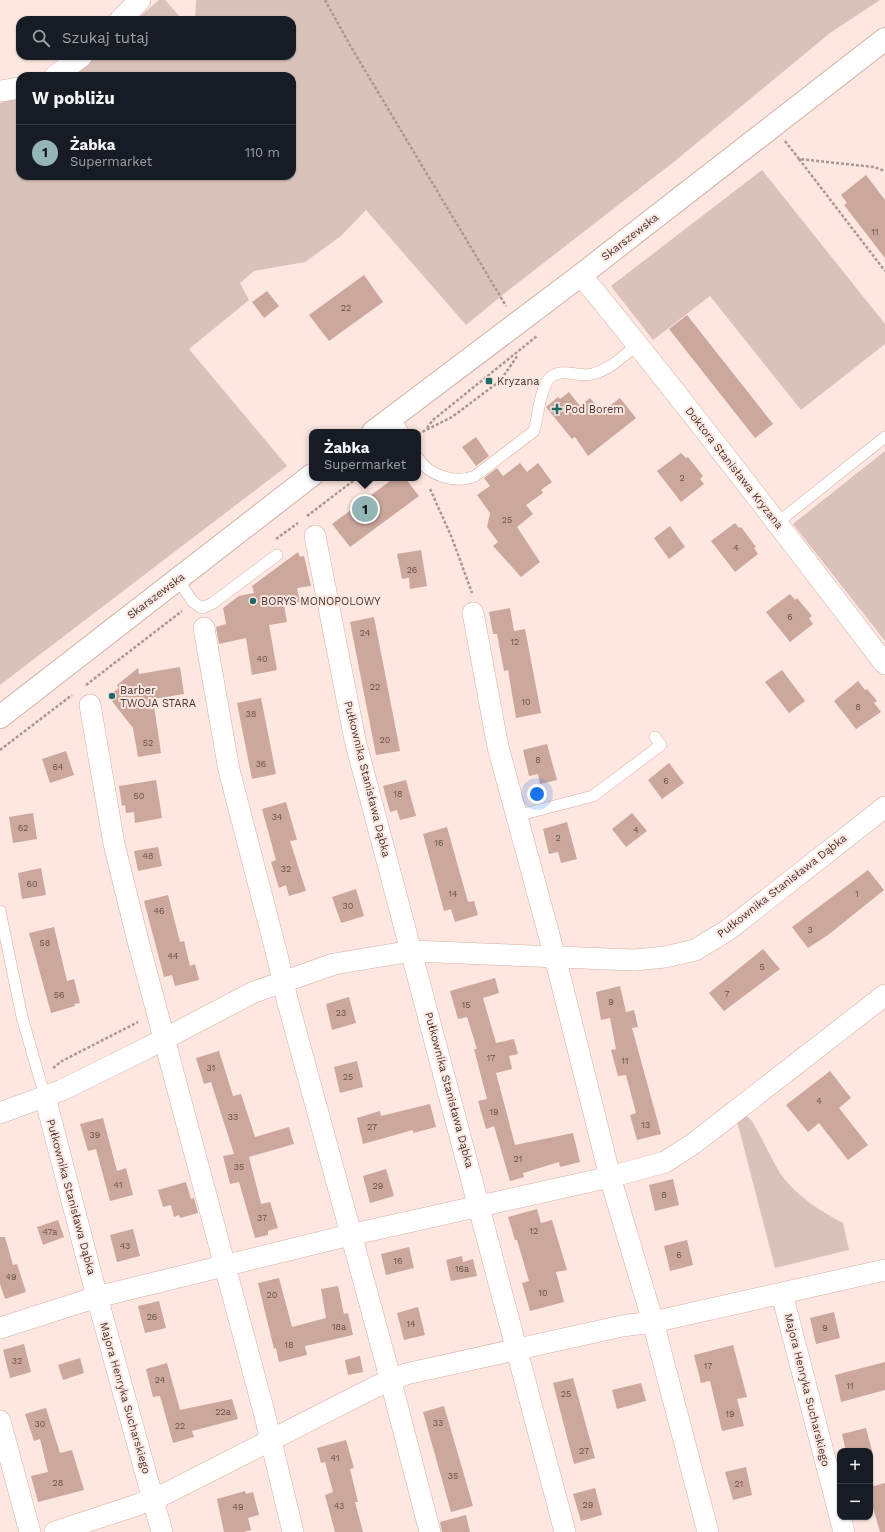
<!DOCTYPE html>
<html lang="pl">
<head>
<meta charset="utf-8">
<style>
  :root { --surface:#171b24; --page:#20242c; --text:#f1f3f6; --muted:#9ea1a6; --line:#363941; --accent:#93b6b5 }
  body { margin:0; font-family:"Work Sans",sans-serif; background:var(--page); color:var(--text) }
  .controls { position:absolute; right:12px; bottom:12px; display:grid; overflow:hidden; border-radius:8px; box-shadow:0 1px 3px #0004 }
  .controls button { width:36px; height:36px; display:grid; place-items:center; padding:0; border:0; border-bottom:1px solid var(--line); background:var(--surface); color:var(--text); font:20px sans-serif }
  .you { position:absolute; left:537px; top:794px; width:14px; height:14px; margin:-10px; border:3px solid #fff; border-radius:50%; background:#1a73e8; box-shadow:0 0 0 6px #1a73e833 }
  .badge { display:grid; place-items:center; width:26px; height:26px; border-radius:50%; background:var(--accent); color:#111; font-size:13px; font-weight:700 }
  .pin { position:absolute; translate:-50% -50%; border:2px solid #fff; box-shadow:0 1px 4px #0006 }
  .popup { position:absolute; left:309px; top:429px; width:112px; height:52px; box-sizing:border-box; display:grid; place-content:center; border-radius:8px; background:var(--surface); filter:drop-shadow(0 1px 3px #0005); font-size:13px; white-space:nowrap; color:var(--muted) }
  .popup b { font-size:15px; color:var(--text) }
  .popup::after { content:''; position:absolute; left:50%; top:100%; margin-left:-8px; border:8px solid transparent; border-top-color:var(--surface) }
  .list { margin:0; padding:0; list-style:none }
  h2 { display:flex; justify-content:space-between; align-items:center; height:52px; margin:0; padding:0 16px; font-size:17px }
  h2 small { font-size:13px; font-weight:400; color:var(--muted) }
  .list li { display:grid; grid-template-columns:26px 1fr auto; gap:12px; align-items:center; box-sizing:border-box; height:56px; padding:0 16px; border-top:1px solid var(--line) }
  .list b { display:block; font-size:15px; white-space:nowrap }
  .list p { margin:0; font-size:13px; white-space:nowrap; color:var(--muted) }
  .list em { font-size:13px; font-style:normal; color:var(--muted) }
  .icon { flex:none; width:22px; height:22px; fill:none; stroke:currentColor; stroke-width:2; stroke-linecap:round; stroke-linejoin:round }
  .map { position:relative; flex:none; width:885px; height:1532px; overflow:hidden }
  .search { position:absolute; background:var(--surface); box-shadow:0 1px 3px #0004; left:16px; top:16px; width:280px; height:44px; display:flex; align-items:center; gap:10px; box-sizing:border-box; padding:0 14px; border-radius:12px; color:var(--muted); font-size:15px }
  .panel { position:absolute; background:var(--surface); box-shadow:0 1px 3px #0004; left:16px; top:72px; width:280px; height:108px; border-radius:12px }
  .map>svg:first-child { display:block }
  .green { fill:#dac2ba }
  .building { fill:#cca79b }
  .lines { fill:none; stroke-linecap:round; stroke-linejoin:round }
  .service-casing { stroke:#d3b0a5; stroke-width:12 }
  .minor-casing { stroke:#d3b0a5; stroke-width:22 }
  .secondary-casing { stroke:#d3b0a5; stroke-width:24 }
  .path { stroke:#aa9792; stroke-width:2.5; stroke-dasharray:3 2; stroke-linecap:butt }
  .service { stroke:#fff; stroke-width:11 }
  .minor { stroke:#fff; stroke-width:21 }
  .secondary { stroke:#fff; stroke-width:22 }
  .poi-dot { fill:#206b66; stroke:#fde7e0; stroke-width:1.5 }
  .labels { text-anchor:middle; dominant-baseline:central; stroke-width:4; stroke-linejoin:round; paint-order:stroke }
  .number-label { font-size:9px; fill:#67524c }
  .street-label { font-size:11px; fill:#453632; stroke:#fde7e0 }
  .poi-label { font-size:11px; fill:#453632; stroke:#fde7e0; text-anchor:start }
</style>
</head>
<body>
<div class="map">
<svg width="885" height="1532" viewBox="0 0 885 1532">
  <rect width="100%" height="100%" fill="#fde7e0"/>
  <g class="green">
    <polygon points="159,0 165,0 183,20 136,20"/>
    <polygon points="196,0 880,0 830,33 675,161 510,289 466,325 366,210 341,236 305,262 254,271 240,283 249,300 189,349 287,466 0,685 0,103 20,97 20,176 292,176 292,76 72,76 95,56 292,56 292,20 195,20"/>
    <polygon points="762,170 885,324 885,344 801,410 710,296 653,340 611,286"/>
    <polygon points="885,451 885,641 793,524"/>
    <path d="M 746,1115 L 752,1121 C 762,1138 770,1156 780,1173 C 795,1195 820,1211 843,1223 L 849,1250 L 775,1268 L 737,1121 Z"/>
  </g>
  <g class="building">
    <polygon points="866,175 885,200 885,258 844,205 847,203 841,195"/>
    <polygon points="364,275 383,302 329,341 309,315"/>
    <polygon points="267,291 279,306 264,318 252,302"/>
    <polygon points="687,315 773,424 755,438 669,329"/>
    <polygon points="569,392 580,406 590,398 602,412 620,398 636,418 588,456 575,437 572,439 546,407 558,397 560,399"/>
    <polygon points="476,437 489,456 476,466 462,447"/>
    <polygon points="681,453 686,458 688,457 703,476 700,479 704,484 681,502 657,471"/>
    <polygon points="520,463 527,472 538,463 552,482 541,490 543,493 526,505 533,514 517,527 540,562 521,577 493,546 498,542 487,527 490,513 477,495 490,486 484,478 497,468 503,476"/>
    <polygon points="394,478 405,478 419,496 350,547 332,524"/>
    <polygon points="735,523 739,528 741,527 756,547 754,548 758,554 735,572 711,541"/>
    <polygon points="670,526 685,547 669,559 654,538"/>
    <polygon points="421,550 427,586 410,589 409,578 402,579 397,554"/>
    <polygon points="298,552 300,557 304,556 311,586 297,588 300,602 284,605 287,622 269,625 277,670 252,675 246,638 219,644 216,627 226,624 223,608 239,596 254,593 252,586"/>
    <polygon points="790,594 795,600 797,598 812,616 809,618 813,624 790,642 766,612"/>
    <polygon points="510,608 514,631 525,629 541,713 516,718 508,670 504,671 497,634 493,634 489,612"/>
    <polygon points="374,617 400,751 376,755 350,622"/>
    <polygon points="180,667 184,694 153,699 161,753 138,757 133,728 108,696 119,688 117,685 138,668 139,674"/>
    <polygon points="782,670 805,701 789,713 765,682"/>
    <polygon points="858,681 865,690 867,689 877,701 874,703 881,712 856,729 834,701"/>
    <polygon points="261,698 276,774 252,779 237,703"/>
    <polygon points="547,744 557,780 540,784 538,774 529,776 523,750"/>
    <polygon points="66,751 74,775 50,783 42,759"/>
    <polygon points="669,763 684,783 662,799 648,780"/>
    <polygon points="156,780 162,818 135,823 134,812 126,813 125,805 122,806 119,786"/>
    <polygon points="406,780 416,816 400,820 397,810 390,812 383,786"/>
    <polygon points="286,802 297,840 290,841 306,891 289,896 286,885 279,888 271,862 276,860 262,809"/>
    <polygon points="33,813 37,839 13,843 9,817"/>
    <polygon points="632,813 647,831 626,847 612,829"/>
    <polygon points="567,822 577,859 561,863 558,852 549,854 543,829"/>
    <polygon points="447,827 468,902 474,901 478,915 455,922 451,909 444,911 423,834"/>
    <polygon points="158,847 162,866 138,871 134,851"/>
    <polygon points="41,868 46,895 22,899 18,873"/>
    <polygon points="868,870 884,890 828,935 808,948 792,927"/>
    <polygon points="356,889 364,916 341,923 332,897"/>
    <polygon points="168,895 180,942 184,941 190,966 195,964 199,980 175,986 172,975 164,977 144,901"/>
    <polygon points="54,927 67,981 74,979 80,1003 74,1004 75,1006 51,1013 29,933"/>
    <polygon points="763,949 780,969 724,1011 709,993"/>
    <polygon points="495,978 499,993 483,998 496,1043 514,1039 518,1054 509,1056 512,1069 496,1073 515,1145 573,1133 580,1162 560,1167 559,1162 523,1173 524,1177 510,1181 494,1126 486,1129 478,1101 487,1099 474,1049 477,1049 467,1017 458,1019 450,991"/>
    <polygon points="620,986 626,1012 634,1010 638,1027 632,1028 661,1134 637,1140 630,1115 636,1113 626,1075 618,1076 611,1050 616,1049 610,1018 601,1020 596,992"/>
    <polygon points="349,997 356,1023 332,1030 326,1004"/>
    <polygon points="219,1051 233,1096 241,1094 255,1137 289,1127 294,1144 249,1157 261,1204 270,1202 278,1228 268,1231 268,1235 255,1238 239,1182 230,1184 223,1156 234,1154 211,1082 204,1084 196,1058"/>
    <polygon points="357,1061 363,1087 340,1093 334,1067"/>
    <polygon points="830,1071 851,1098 839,1108 868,1145 848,1160 819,1123 808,1132 786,1105"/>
    <polygon points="430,1104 436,1127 413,1133 413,1130 363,1144 357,1118 380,1111 381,1116"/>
    <polygon points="103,1118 117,1171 126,1168 133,1195 110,1201 96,1149 88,1151 80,1124"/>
    <polygon points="386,1169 394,1196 370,1203 363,1176"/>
    <polygon points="673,1179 679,1205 655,1211 649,1185"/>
    <polygon points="186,1182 191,1199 194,1198 198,1213 180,1218 179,1215 174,1217 171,1205 163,1207 158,1190"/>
    <polygon points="537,1209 541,1223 552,1220 567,1270 556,1272 564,1302 530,1311 522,1283 529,1281 517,1240 515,1240 508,1217"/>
    <polygon points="58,1220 64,1237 43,1245 37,1227"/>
    <polygon points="133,1229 140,1256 117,1262 110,1235"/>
    <polygon points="0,1237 5,1237 13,1265 17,1264 26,1292 5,1299 0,1284"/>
    <polygon points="687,1240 693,1265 670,1271 664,1246"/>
    <polygon points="409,1247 414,1268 386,1275 381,1254"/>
    <polygon points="462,1256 463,1262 473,1259 477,1276 451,1281 446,1260"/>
    <polygon points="279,1278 292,1327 326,1318 321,1289 338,1286 344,1314 348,1313 353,1335 305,1346 307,1355 279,1362 276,1348 274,1349 258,1283"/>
    <polygon points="159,1301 166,1328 145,1333 138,1306"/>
    <polygon points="418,1307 425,1335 404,1340 397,1313"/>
    <polygon points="834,1312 840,1338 816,1344 810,1318"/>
    <polygon points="24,1344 31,1372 10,1378 3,1350"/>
    <polygon points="733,1345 747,1397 737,1399 744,1426 722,1431 710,1381 701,1383 694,1355"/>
    <polygon points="360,1356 363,1372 348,1375 345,1360"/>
    <polygon points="80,1358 84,1373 63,1380 58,1365"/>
    <polygon points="885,1362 885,1390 841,1402 835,1375"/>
    <polygon points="167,1363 180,1410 232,1399 238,1419 192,1431 194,1437 173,1443 160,1396 153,1397 146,1369"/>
    <polygon points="573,1378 595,1458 574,1464 553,1383"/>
    <polygon points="641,1383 646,1401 617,1409 612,1390"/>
    <polygon points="444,1406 473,1506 451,1512 423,1412"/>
    <polygon points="46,1408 60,1453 72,1450 84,1490 38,1502 31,1476 48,1472 40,1439 34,1441 25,1414"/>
    <polygon points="866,1428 872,1451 846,1451 842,1434"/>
    <polygon points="346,1440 354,1468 350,1469 358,1502 355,1502 363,1532 335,1532 325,1495 333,1492 325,1462 321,1463 317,1448"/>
    <polygon points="746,1467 752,1495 733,1500 725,1472"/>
    <polygon points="885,1483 885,1532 880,1532 870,1497 870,1487"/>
    <polygon points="595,1488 602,1515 581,1521 573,1494"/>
    <polygon points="245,1491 246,1494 253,1492 259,1515 248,1518 251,1530 243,1532 224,1532 217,1499"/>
    <polygon points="466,1515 470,1532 442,1532 440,1522"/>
  </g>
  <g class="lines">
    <defs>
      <g id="service">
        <polyline points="394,417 403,432"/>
        <path d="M 418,458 C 429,476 456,484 475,476 L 534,431 C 538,418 540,385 551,377 C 563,367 579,378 592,374 C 610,370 624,355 638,344"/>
        <polyline points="777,523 885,437"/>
        <polyline points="178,580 193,602 202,608 213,603 277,555"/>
        <polyline points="516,816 593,796 661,745 655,737"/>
        <polyline points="0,911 22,1017 45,1097"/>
      </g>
      <g id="minor">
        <polyline points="120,20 140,0"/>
        <polyline points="55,76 82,56"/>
        <polyline points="0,91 20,88"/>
        <path d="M 581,275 C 685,402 785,533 885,664"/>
        <polyline points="315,536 355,740 565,1532"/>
        <polyline points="473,613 498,747 555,957 610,1177 653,1322 708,1532"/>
        <polyline points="204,628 229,770 278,959 287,999 385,1359 430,1532"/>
        <polyline points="90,705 114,844 138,941 264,1412 293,1532"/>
        <polyline points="45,1097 97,1297 162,1532"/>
        <polyline points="0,1113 62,1090 147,1048 254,992 334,964 412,951 634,960 665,957 695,950 728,930 885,807"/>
        <polyline points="782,1294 844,1532"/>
        <polyline points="0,1328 97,1297 350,1235 610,1177 665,1162 693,1144 885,995"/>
        <polyline points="0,1421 30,1532"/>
        <polyline points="55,1532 137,1505 167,1493 375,1387 406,1374 622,1326 653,1322 885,1270"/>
      </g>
      <g id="secondary">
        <polyline points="373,432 581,275 885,39"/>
        <polyline points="0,717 312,475"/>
      </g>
    </defs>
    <use href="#service" class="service-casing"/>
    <use href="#minor" class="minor-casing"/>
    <use href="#secondary" class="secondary-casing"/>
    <g class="path">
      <polyline points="325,0 351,47 506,306"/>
      <polyline points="785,141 799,159 874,167 885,171"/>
      <polyline points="799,159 885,271"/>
      <polyline points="427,428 433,420 537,336"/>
      <polyline points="418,434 452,417 500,381 518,355"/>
      <polyline points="430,489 452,538 472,593"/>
      <polyline points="307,516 357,478"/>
      <polyline points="276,539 298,523"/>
      <polyline points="86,685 182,611"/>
      <polyline points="0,750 72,695"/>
      <polyline points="53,1068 62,1061 138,1022"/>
    </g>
    <use href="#service" class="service"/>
    <use href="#minor" class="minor"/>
    <use href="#secondary" class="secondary"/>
  </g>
  <g class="poi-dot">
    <rect x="485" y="377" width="8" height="8" rx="2"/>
    <path d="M555 403h4v4h4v4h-4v4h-4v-4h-4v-4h4z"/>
    <circle cx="253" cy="601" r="4"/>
    <circle cx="112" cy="696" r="4"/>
  </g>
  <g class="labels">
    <g class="number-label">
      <text x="875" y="232">11</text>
      <text x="346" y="308">22</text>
      <text x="682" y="478">2</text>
      <text x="507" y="520">25</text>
      <text x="736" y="548">4</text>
      <text x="412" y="570">26</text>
      <text x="790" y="617">6</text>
      <text x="365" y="633">24</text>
      <text x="515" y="642">12</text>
      <text x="262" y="659">40</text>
      <text x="375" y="687">22</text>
      <text x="526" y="702">10</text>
      <text x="858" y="707">8</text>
      <text x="251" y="714">38</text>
      <text x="385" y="740">20</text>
      <text x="148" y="743">52</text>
      <text x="538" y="760">8</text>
      <text x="261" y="764">36</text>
      <text x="58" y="767">64</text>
      <text x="666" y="781">6</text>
      <text x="398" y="794">18</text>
      <text x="139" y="796">50</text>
      <text x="277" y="817">34</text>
      <text x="23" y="828">62</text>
      <text x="636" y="830">4</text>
      <text x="558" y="838">2</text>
      <text x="439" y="843">16</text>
      <text x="148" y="856">48</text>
      <text x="286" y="869">32</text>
      <text x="32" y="884">60</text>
      <text x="453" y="894">14</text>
      <text x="857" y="894">1</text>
      <text x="348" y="906">30</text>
      <text x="159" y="911">46</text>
      <text x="810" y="930">3</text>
      <text x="45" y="943">58</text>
      <text x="173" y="956">44</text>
      <text x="762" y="967">5</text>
      <text x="727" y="994">7</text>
      <text x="59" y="995">56</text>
      <text x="611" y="1002">9</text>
      <text x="466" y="1005">15</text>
      <text x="341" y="1013">23</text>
      <text x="491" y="1058">17</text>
      <text x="625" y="1061">11</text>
      <text x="211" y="1068">31</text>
      <text x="348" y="1077">25</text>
      <text x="819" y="1101">4</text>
      <text x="494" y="1112">19</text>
      <text x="233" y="1117">33</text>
      <text x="646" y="1125">13</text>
      <text x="372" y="1127">27</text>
      <text x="95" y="1135">39</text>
      <text x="518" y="1159">21</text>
      <text x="239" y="1167">35</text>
      <text x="118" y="1185">41</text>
      <text x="378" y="1186">29</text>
      <text x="664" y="1195">8</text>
      <text x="262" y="1218">37</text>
      <text x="534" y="1231">12</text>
      <text x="50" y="1232">47a</text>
      <text x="125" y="1246">43</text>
      <text x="679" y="1255">6</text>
      <text x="398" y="1261">16</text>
      <text x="462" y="1269">16a</text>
      <text x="11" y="1277">49</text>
      <text x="543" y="1293">10</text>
      <text x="272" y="1295">20</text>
      <text x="152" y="1317">26</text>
      <text x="411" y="1324">14</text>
      <text x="339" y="1327">18a</text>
      <text x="825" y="1328">9</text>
      <text x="289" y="1345">18</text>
      <text x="17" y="1361">32</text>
      <text x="708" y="1366">17</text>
      <text x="160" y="1380">24</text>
      <text x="850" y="1386">11</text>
      <text x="566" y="1394">25</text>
      <text x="223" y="1412">22a</text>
      <text x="730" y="1414">19</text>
      <text x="438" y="1423">33</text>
      <text x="40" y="1424">30</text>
      <text x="180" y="1426">22</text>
      <text x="584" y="1451">27</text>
      <text x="335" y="1458">41</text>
      <text x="453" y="1476">35</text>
      <text x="58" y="1483">28</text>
      <text x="739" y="1484">21</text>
      <text x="588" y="1505">29</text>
      <text x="339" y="1506">43</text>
      <text x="238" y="1507">49</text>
    </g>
    <g class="street-label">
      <text transform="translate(630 237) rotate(-38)">Skarszewska</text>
      <text transform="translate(734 468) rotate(52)">Doktora Stanisława Kryzana</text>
      <text transform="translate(156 596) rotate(-37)">Skarszewska</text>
      <text transform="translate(367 779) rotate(76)">Pułkownika Stanisława Dąbka</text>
      <text transform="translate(782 886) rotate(-38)">Pułkownika Stanisława Dąbka</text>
      <text transform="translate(449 1090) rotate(75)">Pułkownika Stanisława Dąbka</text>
      <text transform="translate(71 1197) rotate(75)">Pułkownika Stanisława Dąbka</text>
      <text transform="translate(807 1390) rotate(76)">Majora Henryka Sucharskiego</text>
      <text transform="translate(125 1398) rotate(74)">Majora Henryka Sucharskiego</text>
    </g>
    <g class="poi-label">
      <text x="497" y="381">Kryzana</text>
      <text x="565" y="409">Pod Borem</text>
      <text x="261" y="601">BORYS MONOPOLOWY</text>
      <text x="120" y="690">Barber<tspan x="120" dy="13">TWOJA STARA</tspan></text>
    </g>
  </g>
</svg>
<div class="controls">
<button>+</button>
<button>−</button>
</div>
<div class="you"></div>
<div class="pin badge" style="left:365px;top:509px">1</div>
<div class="popup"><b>Żabka</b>Supermarket</div>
<div class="search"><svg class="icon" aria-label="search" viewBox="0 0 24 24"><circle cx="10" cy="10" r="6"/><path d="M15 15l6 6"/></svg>Szukaj tutaj</div>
<section class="panel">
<h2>W pobliżu<small></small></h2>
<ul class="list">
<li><span class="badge">1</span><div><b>Żabka</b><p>Supermarket</p></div><em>110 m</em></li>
</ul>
</section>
</div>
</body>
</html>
